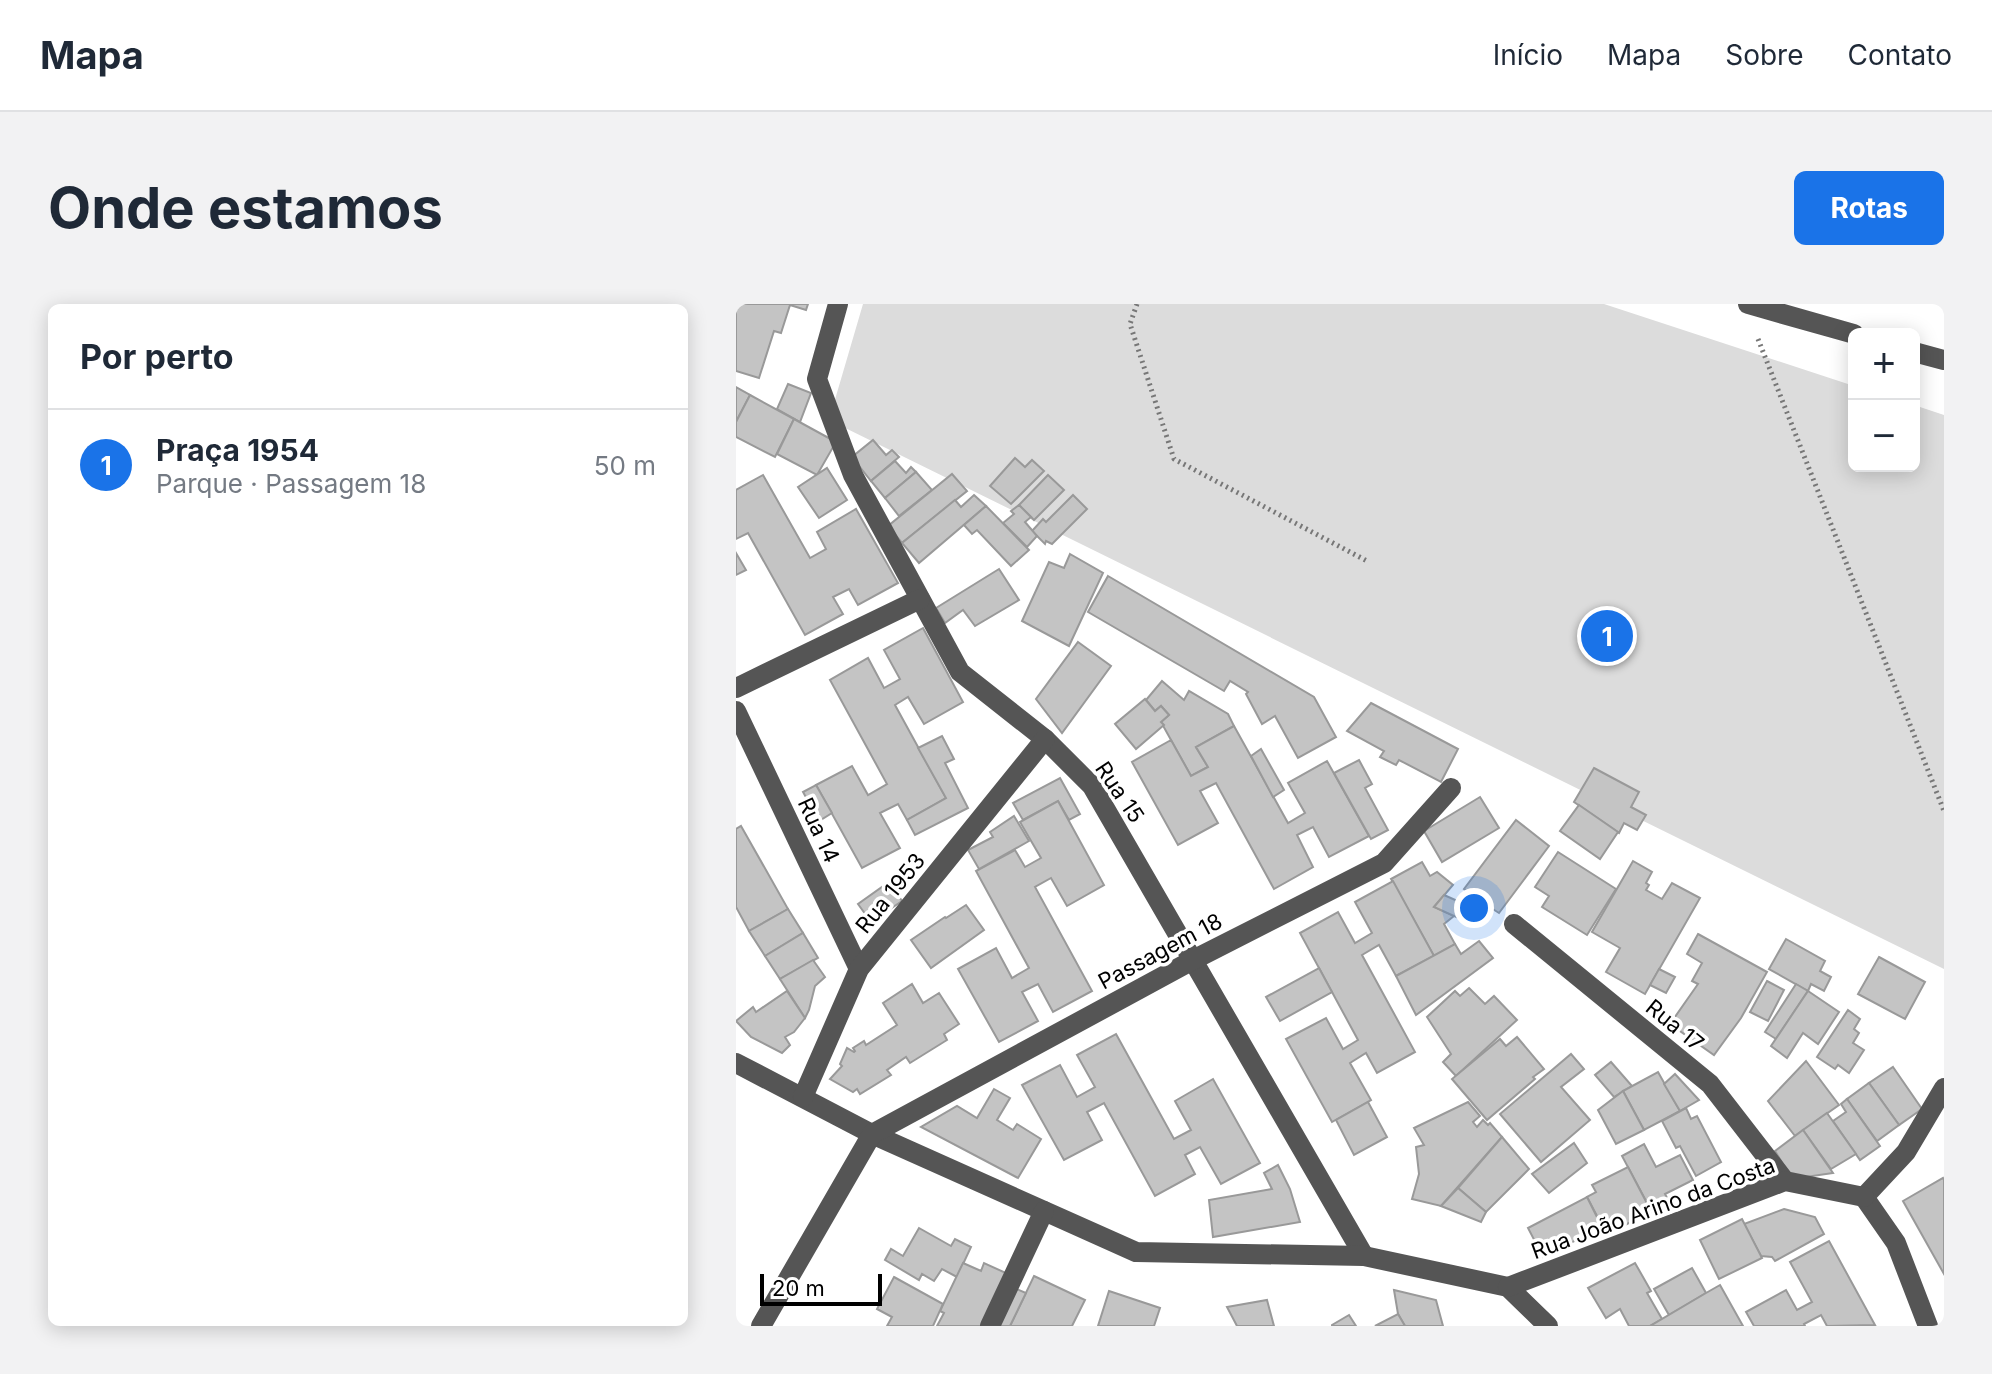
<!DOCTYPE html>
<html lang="pt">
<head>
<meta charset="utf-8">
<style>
  :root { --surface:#fff; --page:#f2f2f3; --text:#1f2937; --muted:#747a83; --line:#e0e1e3; --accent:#1a73e8 }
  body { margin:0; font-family:Inter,sans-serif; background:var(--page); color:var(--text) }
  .controls { position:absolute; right:24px; top:24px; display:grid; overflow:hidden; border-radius:12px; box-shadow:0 4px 20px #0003 }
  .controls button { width:72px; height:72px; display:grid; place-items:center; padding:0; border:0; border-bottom:2px solid var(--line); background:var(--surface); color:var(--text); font:40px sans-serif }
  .scale { position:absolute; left:24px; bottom:20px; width:122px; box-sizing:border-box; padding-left:8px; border:4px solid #000; border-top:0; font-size:22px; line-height:28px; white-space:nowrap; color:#000; -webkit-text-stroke:6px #fff; paint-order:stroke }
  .you { position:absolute; left:738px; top:604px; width:28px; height:28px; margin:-20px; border:6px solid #fff; border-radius:50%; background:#1a73e8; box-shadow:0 0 0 12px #1a73e833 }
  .badge { display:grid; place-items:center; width:52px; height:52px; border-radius:50%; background:var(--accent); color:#fff; font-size:26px; font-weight:700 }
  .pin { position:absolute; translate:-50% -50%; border:4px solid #fff; box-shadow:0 2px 8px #0006 }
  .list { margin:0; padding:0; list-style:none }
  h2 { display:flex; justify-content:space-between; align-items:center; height:104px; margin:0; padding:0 32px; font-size:34px }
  h2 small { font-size:26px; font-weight:400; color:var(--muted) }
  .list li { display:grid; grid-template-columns:52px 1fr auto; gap:24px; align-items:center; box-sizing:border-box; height:112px; padding:0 32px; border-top:2px solid var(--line) }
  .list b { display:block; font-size:30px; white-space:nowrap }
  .list p { margin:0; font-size:26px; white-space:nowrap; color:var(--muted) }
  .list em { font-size:26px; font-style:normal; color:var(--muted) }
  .map { position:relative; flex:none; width:1208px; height:1022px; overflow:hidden; border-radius:12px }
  header { display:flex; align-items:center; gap:48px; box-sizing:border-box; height:112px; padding:0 40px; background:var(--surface); border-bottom:2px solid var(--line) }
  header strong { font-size:38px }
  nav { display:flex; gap:44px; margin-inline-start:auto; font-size:28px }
  .intro { display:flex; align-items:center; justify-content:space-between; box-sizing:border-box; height:192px; padding:0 48px }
  h1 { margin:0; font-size:56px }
  .button { padding:20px 36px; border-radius:12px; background:var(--accent); color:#fff; font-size:28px; font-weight:700 }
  main { display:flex; gap:48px; padding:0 48px }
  aside { flex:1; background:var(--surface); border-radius:12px; box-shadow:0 4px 20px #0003 }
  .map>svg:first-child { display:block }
  .green { fill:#dcdcdc }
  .building { fill:#c4c4c4; stroke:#999; stroke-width:2 }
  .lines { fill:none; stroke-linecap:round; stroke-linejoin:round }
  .path { stroke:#777; stroke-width:5; stroke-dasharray:2 4; stroke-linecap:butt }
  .minor { stroke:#555; stroke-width:20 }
  .labels { text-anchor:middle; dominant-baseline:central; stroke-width:7; stroke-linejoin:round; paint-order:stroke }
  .street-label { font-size:22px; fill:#000; stroke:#fff }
</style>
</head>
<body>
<header>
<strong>Mapa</strong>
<nav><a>Início</a><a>Mapa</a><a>Sobre</a><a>Contato</a></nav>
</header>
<div class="intro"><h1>Onde estamos</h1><a class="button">Rotas</a></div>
<main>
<aside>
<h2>Por perto<small></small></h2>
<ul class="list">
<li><span class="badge">1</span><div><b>Praça 1954</b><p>Parque · Passagem 18</p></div><em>50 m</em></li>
</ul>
</aside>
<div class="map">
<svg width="1208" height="1022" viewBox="0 0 1208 1022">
  <rect width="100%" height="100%" fill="#fff"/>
  <polygon class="green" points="127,0 868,0 1118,82 1118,162 1178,162 1178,101 1208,111 1208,665 93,116"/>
  <g class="building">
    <polygon points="0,0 72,0 70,6 54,1 45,29 38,27 23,74 0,67"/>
    <polygon points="52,80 75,89 64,118 41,105"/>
    <polygon points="0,83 14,91 0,118"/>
    <polygon points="14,91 58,115 39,153 0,133 0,118"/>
    <polygon points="58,115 100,138 81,171 41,150"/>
    <polygon points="137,136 150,151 156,146 163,153 135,177 116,153"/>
    <polygon points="279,154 289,163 296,156 308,167 275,200 254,182"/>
    <polygon points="159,157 170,169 175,163 180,168 149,194 135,177"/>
    <polygon points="91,164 111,196 83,214 62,183"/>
    <polygon points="180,168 196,186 163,212 149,194"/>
    <polygon points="216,170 231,187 166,239 152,222"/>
    <polygon points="27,171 74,254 90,245 81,228 120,205 162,279 122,301 113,285 97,293 107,310 69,331 12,229 0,235 0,186"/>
    <polygon points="312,171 328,186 298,216 283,201"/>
    <polygon points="238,191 250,202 183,259 166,239 219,196 225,203"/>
    <polygon points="337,191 351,205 316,240 310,237 309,240 296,227 307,215 310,218"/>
    <polygon points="283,201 295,213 289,218 301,232 291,243 267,219 278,210 275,207"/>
    <polygon points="250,202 293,246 275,262 241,226 236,230 228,221"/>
    <polygon points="0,249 10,266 0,271"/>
    <polygon points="334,250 367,269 333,342 286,317 313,258 328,264"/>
    <polygon points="263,265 283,296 239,322 227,306 209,319 200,304"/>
    <polygon points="372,272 578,393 600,433 562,454 539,412 526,420 510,390 512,388 494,377 488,387 352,308"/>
    <polygon points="187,324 227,398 188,420 172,393 159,401 210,494 171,516 162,500 144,509 164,544 126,564 80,481 116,462 132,491 151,480 94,376 132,354 148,384 164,375 148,346"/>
    <polygon points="342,338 375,362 326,429 300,395"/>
    <polygon points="426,377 448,396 453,387 492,410 498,422 460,443 472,463 455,472 425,418 433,411 425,402 419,407 410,396"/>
    <polygon points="409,395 419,407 425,402 433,411 425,418 428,421 400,445 379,420"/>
    <polygon points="635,399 722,445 705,478 663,456 660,461 644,453 648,447 611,427"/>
    <polygon points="498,422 552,519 569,509 552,479 591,457 633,532 593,553 577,523 561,531 577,563 538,585 480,479 464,487 482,519 442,541 396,458 435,436 455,472 472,463 460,443"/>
    <polygon points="206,432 218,455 209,459 232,504 179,531 171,516 210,494 182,444"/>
    <polygon points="525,445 548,486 537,493 515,452"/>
    <polygon points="623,456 636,480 629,484 652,526 635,535 598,469"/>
    <polygon points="858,464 903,488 895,503 910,511 901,526 888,519 883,529 838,498"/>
    <polygon points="324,474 344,510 333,516 322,497 287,516 277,499"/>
    <polygon points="80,481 96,509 83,517 67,488"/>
    <polygon points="744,493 763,524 706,558 688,527"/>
    <polygon points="322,497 368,581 331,602 315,574 299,583 356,687 317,708 302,680 286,688 302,717 263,738 222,665 260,644 276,674 293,664 240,567 279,546 289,563 305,554 284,518"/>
    <polygon points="843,501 882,528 864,555 824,527"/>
    <polygon points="278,512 293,537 243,565 232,546 257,533 254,528"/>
    <polygon points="780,516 813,542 763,609 752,602 750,605 743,600 745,597 728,585"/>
    <polygon points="5,522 52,605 13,627 0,603 0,525"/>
    <polygon points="822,548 880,585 851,631 806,603 813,592 799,583"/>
    <polygon points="897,557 916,568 910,579 913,581 910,586 926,595 936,579 964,594 909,690 870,668 884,644 856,628"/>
    <polygon points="686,558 694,572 701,568 717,581 698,603 718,612 708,620 719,640 698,652 655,575"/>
    <polygon points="657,577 698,652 660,672 643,641 626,651 679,748 641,769 630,749 614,759 635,796 596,818 550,735 590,714 607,745 622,736 564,629 602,608 619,639 636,629 619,598"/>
    <polygon points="153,578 166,597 135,618 122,600"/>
    <polygon points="708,591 735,603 729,617 698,603"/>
    <polygon points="230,601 248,626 195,664 175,636 209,613 210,614"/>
    <polygon points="52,605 67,629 29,652 13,627"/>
    <polygon points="67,629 82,654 44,675 29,652"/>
    <polygon points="962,630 1031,668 1005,714 978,751 934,720 962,680 956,677 966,659 951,650"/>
    <polygon points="1050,635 1089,657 1084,667 1095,673 1088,687 1075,680 1072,687 1033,665"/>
    <polygon points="743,637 757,654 680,711 660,672 719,640 725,650"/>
    <polygon points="1143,653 1189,678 1169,715 1122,690"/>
    <polygon points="77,656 89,673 79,682 73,706 69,714 44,675"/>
    <polygon points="583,664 596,688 544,717 530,693"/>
    <polygon points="923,665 939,673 930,689 914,681"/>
    <polygon points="1031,677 1048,686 1032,717 1014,708"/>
    <polygon points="176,680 187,699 203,689 223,720 208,730 211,736 174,759 170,753 151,766 155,771 124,790 121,785 117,788 94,775 106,762 104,760 111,744 118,748 119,747 117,744 128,737 130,741 161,721 147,699"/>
    <polygon points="1060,680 1072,687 1040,735 1029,728"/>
    <polygon points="733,684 749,700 758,692 781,716 720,772 707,758 715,750 691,713 719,687 724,692"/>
    <polygon points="51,687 69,714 58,728 49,733 54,741 46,749 15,733 0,717 17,703 20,708"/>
    <polygon points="1072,687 1103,708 1082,740 1067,729 1051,754 1035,742"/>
    <polygon points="1112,706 1124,715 1118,725 1123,729 1117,739 1128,746 1113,769 1102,761 1099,765 1081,753"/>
    <polygon points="380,730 438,835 455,826 439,797 477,775 524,859 485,880 464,843 449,851 459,870 419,892 368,799 351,808 366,836 328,856 286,781 324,761 341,793 359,783 341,751"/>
    <polygon points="781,733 808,765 797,773 799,775 751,816 716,775 764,735 770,742"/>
    <polygon points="835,750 848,765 825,783 854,816 805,858 764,810"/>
    <polygon points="1070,757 1103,801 1059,832 1032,797"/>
    <polygon points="875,758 896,782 878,793 859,771"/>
    <polygon points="1157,763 1186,805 1163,821 1133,779"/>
    <polygon points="922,768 944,807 908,826 887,787"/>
    <polygon points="939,770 963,796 944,807 928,780"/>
    <polygon points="1133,779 1163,821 1141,837 1111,795"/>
    <polygon points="258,785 274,794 261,816 277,826 281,820 305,835 282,874 185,823 221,802 241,814"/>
    <polygon points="887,787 908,826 880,840 862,806"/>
    <polygon points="1111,795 1144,842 1124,856 1097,817 1110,808 1105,800"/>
    <polygon points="632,798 651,833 618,851 600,816"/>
    <polygon points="732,798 744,812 737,818 741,823 747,816 752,821 754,819 766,833 705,902 676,895 683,870 680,843 688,841 678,824"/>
    <polygon points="950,804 955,815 961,812 985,858 960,872 944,842 940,844 926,817"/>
    <polygon points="1091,809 1120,850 1095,865 1067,826"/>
    <polygon points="1067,826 1097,869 1056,875 1039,847"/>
    <polygon points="766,833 793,865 750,908 722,884"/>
    <polygon points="838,839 851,859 813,889 796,870"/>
    <polygon points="908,840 920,863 944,851 957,876 929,890 935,901 917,910 886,852"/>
    <polygon points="542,861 554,885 564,918 477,933 473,896 536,885 528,869"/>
    <polygon points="892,863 915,907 871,931 851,893 860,888 856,881"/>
    <polygon points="1207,874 1208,876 1208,970 1167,897"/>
    <polygon points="722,884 750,908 745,918 705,902"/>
    <polygon points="851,893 866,923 807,953 792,924"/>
    <polygon points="1048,905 1079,913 1088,930 1039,957 1036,953 1025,952 1008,920"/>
    <polygon points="1006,915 1026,954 983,975 964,936"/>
    <polygon points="183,924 215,942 219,935 235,943 221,973 206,965 198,977 186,970 183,976 149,956 155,945 167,952"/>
    <polygon points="1093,937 1139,1021 1091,1022 1085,1011 1068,1020 1069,1022 1018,1022 1010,1008 1050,986 1061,1006 1076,998 1054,958"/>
    <polygon points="227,959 245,967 248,959 272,970 249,1022 201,1022 208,1009 204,1007"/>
    <polygon points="899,959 915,987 911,989 926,1015 914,1022 893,1022 884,1005 870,1014 852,984"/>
    <polygon points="956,964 970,989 933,1011 918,985"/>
    <polygon points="298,972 349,996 336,1022 274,1022"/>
    <polygon points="158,973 207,1000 197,1022 151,1022 156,1013 141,1005"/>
    <polygon points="984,981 1007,1022 914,1022 970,989"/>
    <polygon points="276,983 290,989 274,1022 258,1022"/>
    <polygon points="658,986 700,996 707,1022 669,1022 662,1010"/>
    <polygon points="373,987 424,1004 418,1022 362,1022"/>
    <polygon points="531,996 538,1022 501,1022 491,1003"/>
    <polygon points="662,1010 669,1022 639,1022"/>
    <polygon points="613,1011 620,1022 596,1022 596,1021"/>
  </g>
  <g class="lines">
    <g class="path">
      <polyline points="401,0 394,20 438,155 631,257"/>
      <polyline points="1022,35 1208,507"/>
    </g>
    <g class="minor">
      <polyline points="102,0 81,75 117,171 224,368 309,435 356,482 628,952"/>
      <polyline points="1012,0 1118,30"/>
      <polyline points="1178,48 1208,56"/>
      <polyline points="0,384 184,295"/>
      <polyline points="0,407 123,665"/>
      <polyline points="778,620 974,780 1049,877"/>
      <polyline points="0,759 136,830 400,948 628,952 772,983 812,1022"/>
      <polyline points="67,793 123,665 309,435"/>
      <polyline points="1128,893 1160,939 1192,1022"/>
      <polyline points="1128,893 1170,848 1208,784"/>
      <polyline points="772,983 1049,877 1128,893"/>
      <polyline points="25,1022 136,830 457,656 648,559 715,484"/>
      <polyline points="254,1022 308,907"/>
    </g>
  </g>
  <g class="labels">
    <g class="street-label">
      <text transform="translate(384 488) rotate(56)">Rua 15</text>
      <text transform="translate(83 526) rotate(65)">Rua 14</text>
      <text transform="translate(154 589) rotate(-51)">Rua 1953</text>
      <text transform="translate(424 647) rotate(-28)">Passagem 18</text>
      <text transform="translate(939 721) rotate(39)">Rua 17</text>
      <text transform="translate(917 904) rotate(-20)">Rua João Arino da Costa</text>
    </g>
  </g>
</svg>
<div class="controls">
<button>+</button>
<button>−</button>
</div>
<div class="scale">20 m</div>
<div class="you"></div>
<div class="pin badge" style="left:871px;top:332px">1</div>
</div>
</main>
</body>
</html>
